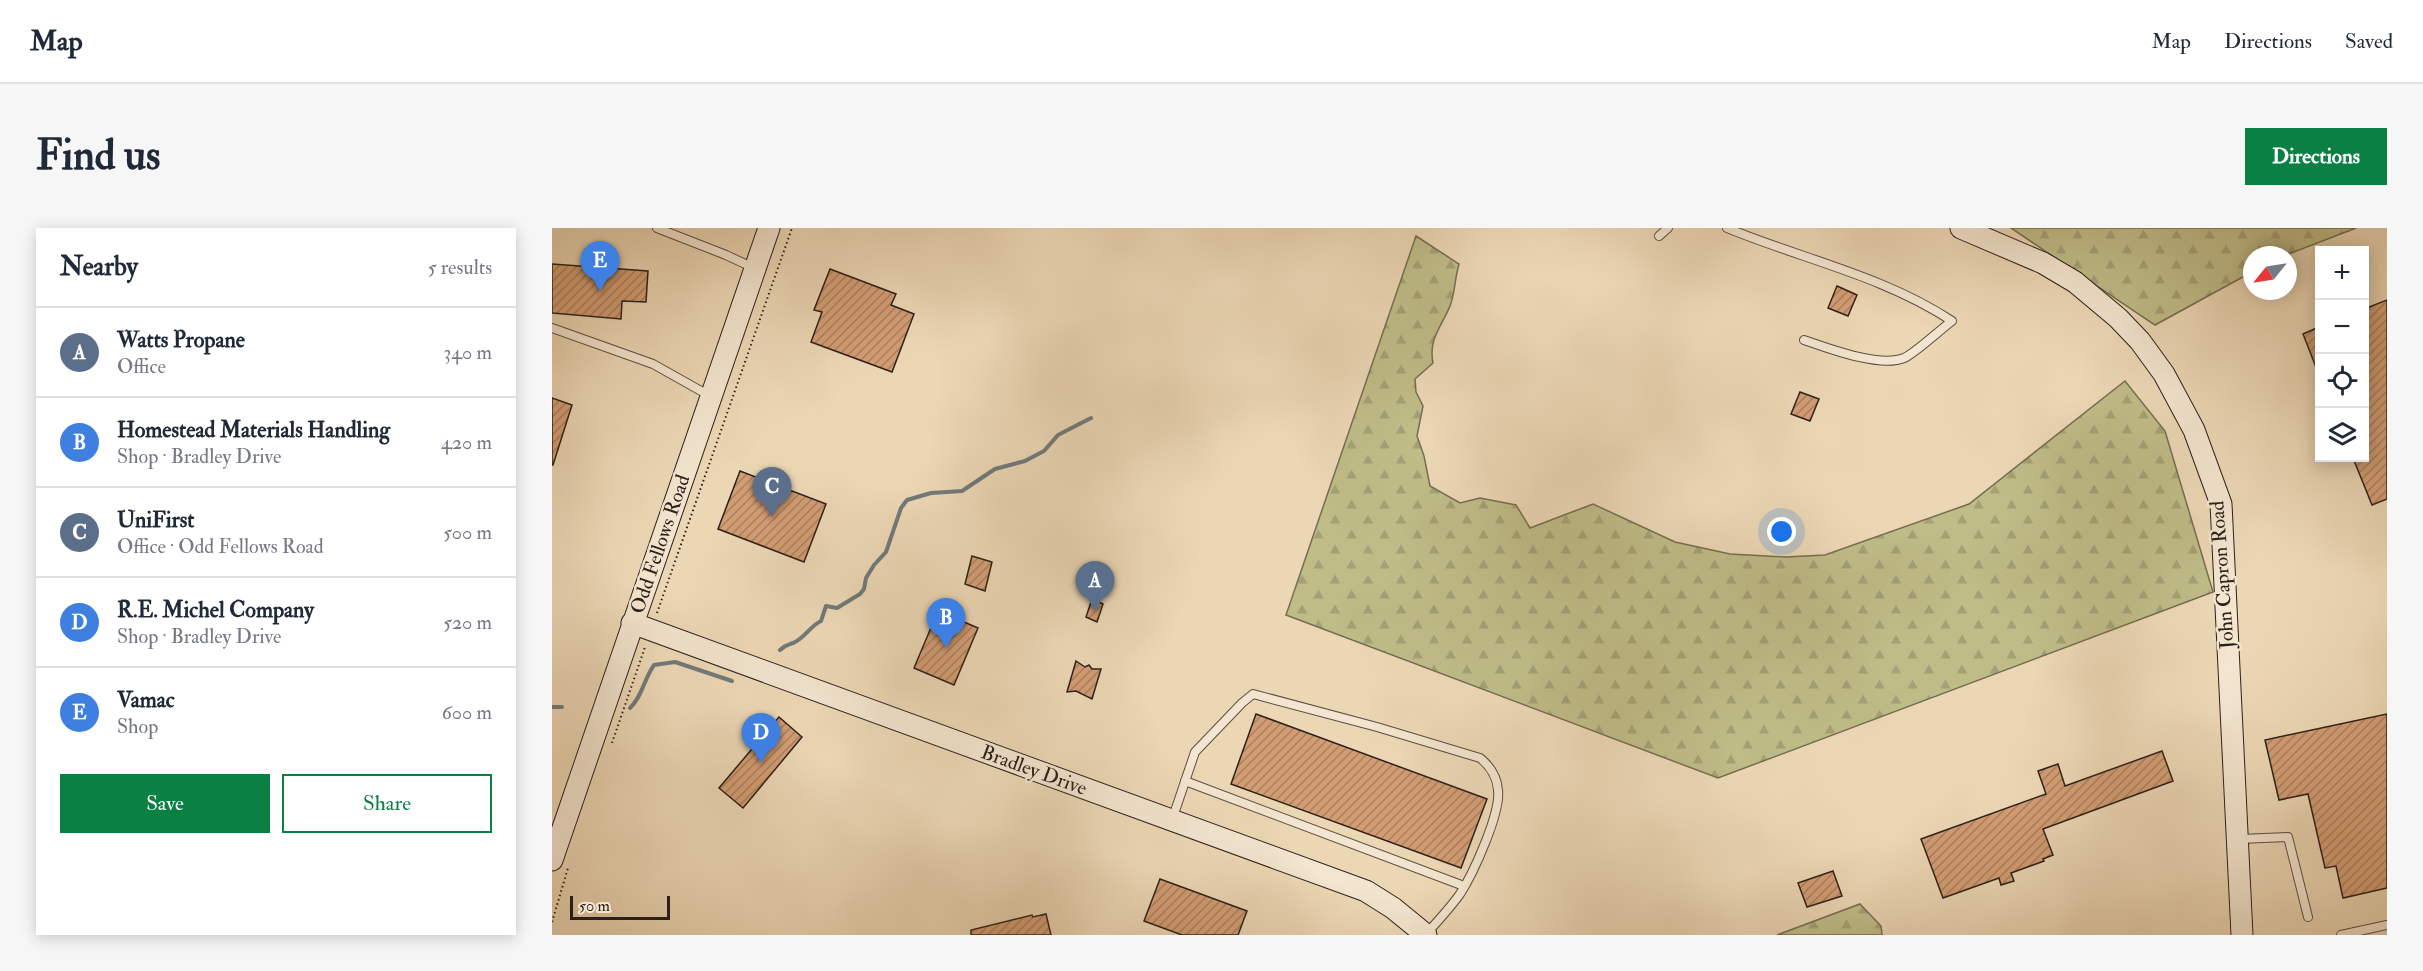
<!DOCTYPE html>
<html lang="en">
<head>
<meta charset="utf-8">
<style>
  :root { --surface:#fff; --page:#f6f6f7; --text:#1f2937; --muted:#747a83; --line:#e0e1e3; --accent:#0b8043 }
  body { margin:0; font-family:"IM FELL Double Pica",serif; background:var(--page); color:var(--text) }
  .controls { position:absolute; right:18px; top:18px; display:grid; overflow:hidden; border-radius:0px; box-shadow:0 3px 15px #0003 }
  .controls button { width:54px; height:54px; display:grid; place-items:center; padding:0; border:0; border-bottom:2px solid var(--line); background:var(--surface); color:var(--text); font:30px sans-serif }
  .compass { position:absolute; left:1691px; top:18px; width:54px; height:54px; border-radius:50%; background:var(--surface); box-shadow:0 3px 15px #0003; rotate:240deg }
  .scale { position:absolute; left:18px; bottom:15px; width:100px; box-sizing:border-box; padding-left:6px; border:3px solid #2b211a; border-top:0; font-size:16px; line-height:21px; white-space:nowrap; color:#2b211a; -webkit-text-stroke:4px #f3e5cf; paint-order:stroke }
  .you { position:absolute; left:1230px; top:304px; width:21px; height:21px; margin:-15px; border:4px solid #fff; border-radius:50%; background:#1a73e8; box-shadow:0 0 0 9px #1a73e833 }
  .badge { display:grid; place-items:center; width:39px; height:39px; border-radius:50%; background:var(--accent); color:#fff; font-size:20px; font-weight:700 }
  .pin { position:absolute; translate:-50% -50px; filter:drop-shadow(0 2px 3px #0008) }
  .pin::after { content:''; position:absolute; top:32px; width:21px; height:18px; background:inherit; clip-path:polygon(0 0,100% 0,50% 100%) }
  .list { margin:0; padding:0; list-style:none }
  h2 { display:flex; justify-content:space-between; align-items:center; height:78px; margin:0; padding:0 24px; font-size:26px }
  h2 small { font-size:20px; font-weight:400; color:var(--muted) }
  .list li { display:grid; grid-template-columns:39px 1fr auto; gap:18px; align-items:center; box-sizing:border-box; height:90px; padding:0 24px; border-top:2px solid var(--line) }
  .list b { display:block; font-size:22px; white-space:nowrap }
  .list p { margin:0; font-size:20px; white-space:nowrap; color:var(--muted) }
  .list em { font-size:20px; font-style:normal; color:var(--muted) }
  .actions { display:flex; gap:12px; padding:18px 24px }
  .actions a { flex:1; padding:14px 0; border:2px solid var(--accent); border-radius:0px; text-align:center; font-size:21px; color:var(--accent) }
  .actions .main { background:var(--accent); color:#fff }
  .icon { flex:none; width:33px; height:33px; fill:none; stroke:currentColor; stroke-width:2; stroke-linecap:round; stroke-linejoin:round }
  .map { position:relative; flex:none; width:1835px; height:707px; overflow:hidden; border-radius:0px }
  header { display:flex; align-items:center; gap:36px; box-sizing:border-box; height:84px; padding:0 30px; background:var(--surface); border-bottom:2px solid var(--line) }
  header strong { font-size:28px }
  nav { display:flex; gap:33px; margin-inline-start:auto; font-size:21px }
  .intro { display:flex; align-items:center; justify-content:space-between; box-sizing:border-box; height:144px; padding:0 36px }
  h1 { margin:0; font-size:42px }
  .button { padding:15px 27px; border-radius:0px; background:var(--accent); color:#fff; font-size:21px; font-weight:700 }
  main { display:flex; gap:36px; padding:0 36px }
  aside { flex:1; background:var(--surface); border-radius:0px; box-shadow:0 3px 15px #0003 }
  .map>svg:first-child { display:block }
  .forest { fill:url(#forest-firs); stroke:#756e51; stroke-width:1.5 }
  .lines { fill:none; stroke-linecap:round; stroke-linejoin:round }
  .stream { stroke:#717a7a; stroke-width:4 }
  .building { fill:url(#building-hatch); stroke:#2b211a; stroke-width:1.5 }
  .lane-casing { stroke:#5b4e41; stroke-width:10 }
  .secondary-casing { stroke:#2b211a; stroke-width:23 }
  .path { stroke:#2b211a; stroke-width:2; stroke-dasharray:1.5 3; stroke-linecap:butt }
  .lane { stroke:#f3e5cf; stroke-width:8 }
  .secondary { stroke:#f3e5cf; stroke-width:21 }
  .labels { text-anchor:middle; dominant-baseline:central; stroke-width:5; stroke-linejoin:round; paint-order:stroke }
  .street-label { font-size:20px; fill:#2b211a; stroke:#f3e5cf }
</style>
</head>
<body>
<header>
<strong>Map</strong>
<nav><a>Map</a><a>Directions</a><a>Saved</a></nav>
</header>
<div class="intro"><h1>Find us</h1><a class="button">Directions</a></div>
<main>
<aside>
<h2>Nearby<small>5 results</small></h2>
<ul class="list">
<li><span class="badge" style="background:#5c6f8a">A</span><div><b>Watts Propane</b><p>Office</p></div><em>340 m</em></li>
<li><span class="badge" style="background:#3f7fe0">B</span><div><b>Homestead Materials Handling</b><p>Shop · Bradley Drive</p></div><em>420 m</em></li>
<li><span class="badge" style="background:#5c6f8a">C</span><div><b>UniFirst</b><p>Office · Odd Fellows Road</p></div><em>500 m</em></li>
<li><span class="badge" style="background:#3f7fe0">D</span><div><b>R.E. Michel Company</b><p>Shop · Bradley Drive</p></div><em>520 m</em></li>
<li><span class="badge" style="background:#3f7fe0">E</span><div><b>Vamac</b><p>Shop</p></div><em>600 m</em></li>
</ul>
<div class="actions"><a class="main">Save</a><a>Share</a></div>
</aside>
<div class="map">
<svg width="1835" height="707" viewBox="0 0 1835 707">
  <defs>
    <pattern id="forest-firs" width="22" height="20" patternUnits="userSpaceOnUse" patternTransform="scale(1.5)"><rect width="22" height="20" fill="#bfbc88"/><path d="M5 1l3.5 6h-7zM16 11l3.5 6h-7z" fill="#a4a175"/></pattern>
    <pattern id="building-hatch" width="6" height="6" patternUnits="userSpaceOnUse" patternTransform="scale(1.5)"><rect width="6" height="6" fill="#d39d74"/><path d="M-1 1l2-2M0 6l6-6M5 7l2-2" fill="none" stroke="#ab805e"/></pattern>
  </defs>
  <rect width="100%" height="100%" fill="#ecd7b5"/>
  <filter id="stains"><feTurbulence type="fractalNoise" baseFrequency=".00333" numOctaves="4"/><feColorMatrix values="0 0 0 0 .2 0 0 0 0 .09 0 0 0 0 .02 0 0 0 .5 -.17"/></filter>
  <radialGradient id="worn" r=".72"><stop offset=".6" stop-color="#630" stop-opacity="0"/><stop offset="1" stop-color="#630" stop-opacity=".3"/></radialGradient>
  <g class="forest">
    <polygon points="1459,0 1804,0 1734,27 1700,27 1700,44 1603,97"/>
    <path d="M 864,8 L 907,36 C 903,49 903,65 898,78 C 890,98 876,111 881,135 L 863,151 L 864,164 L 871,178 L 865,208 L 872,228 L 878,258 L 908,275 L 928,270 L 964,277 L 978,300 L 1041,276 L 1123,314 L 1178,326 L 1234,329 L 1273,327 L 1417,276 L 1573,153 L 1613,203 L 1661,364 L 1166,550 L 734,387 Z"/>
    <polygon points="1308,676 1329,698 1330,707 1225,707"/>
  </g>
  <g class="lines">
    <g class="stream">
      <path d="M 228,422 C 233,417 235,417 241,415 C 252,411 258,398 269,393 L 274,378 L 285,380 L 308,366 L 312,361 L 314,350 L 322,337 L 334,324 L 349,280 L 355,272 L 379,265 L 410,263 L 443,241 L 473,233 L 492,223 L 506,207 L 539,190"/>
      <polyline points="0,479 10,479"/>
      <path d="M 78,480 C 90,469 92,451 102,437 L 123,434 L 180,453"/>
    </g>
  </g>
  <g class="building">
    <polygon points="0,36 96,43 94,74 70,73 69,91 0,85"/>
    <polygon points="278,41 344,66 339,77 362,86 340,144 259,114 270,84 262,82"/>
    <polygon points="1285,58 1305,67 1296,88 1276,80"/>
    <polygon points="1835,72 1835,271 1820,277 1801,230 1812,230 1812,81"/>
    <polygon points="1767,99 1767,147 1751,106"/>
    <polygon points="1248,164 1267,171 1258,193 1239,186"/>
    <polygon points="0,170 20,177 1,237 0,237"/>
    <polygon points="188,243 274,276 252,334 166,301"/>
    <polygon points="420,328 440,334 433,363 413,356"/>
    <polygon points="540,371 551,376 545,394 534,389"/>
    <polygon points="386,383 426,400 402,457 362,440"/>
    <polygon points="524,433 533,439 537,437 540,441 549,441 540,471 524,463 515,464"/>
    <polygon points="704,486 935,571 909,640 679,556"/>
    <polygon points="1835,486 1835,660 1791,670 1784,638 1773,640 1756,566 1727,572 1713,512"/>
    <polygon points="227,489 250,509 191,580 167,560"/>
    <polygon points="1610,523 1621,553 1491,601 1501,627 1491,631 1492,633 1459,645 1462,653 1449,657 1447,650 1391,670 1369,611 1494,566 1486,543 1506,536 1513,558"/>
    <polygon points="1281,643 1290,668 1255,679 1246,655"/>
    <polygon points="608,651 695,683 686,707 630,707 592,693"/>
    <polygon points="494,686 499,707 419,707 419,702 480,687 481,689"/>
  </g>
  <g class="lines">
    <defs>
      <g id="lane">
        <polyline points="105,0 174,27 202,40"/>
        <path d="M 1175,0 C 1250,31 1332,48 1400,93 C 1389,101 1362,126 1352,130 C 1328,140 1275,120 1252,112"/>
        <polyline points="1107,8 1116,0"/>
        <polyline points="0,100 101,136 158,168"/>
        <polyline points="633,553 912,658"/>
        <path d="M 620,592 L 643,524 L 690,475 L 701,466 L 825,499 L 928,530 C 938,538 945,549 946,562 C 949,585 921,646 908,666 C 898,680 886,693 875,705"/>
        <polyline points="1688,611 1736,609 1756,689"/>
        <polyline points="1789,707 1835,697"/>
      </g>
      <g id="secondary">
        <polyline points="1409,0 1491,35 1523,54 1566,90 1588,113 1612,146 1642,202 1669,276 1690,707"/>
        <polyline points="80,395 814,663 841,680 874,707"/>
        <polyline points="0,632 217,0"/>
      </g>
    </defs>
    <use href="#lane" class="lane-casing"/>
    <use href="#secondary" class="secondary-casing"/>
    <g class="path">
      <polyline points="105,385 240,0"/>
      <polyline points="60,515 93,419"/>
      <polyline points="0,694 16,640"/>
    </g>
    <use href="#lane" class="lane"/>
    <use href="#secondary" class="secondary"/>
  </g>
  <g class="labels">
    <g class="street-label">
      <text transform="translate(108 316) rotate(-71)">Odd Fellows Road</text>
      <text transform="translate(1670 347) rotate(-94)">John Capron Road</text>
      <text transform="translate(482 542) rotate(20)">Bradley Drive</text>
    </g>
  </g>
  <rect width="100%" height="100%" filter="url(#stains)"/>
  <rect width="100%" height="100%" fill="url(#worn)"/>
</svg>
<div class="controls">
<button>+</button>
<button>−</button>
<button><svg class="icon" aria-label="locate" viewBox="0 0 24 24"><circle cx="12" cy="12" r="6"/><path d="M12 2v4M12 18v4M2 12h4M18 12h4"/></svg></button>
<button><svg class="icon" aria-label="layers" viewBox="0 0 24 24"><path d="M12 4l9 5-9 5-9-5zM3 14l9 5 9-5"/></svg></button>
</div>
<svg class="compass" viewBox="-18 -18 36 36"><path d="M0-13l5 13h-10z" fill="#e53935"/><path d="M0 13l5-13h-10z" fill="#747a83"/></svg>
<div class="scale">50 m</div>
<div class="you"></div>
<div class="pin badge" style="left:543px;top:383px;background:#5c6f8a">A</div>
<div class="pin badge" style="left:394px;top:420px;background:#3f7fe0">B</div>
<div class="pin badge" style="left:220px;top:289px;background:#5c6f8a">C</div>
<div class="pin badge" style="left:209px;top:535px;background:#3f7fe0">D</div>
<div class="pin badge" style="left:48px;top:63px;background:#3f7fe0">E</div>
</div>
</main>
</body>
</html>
